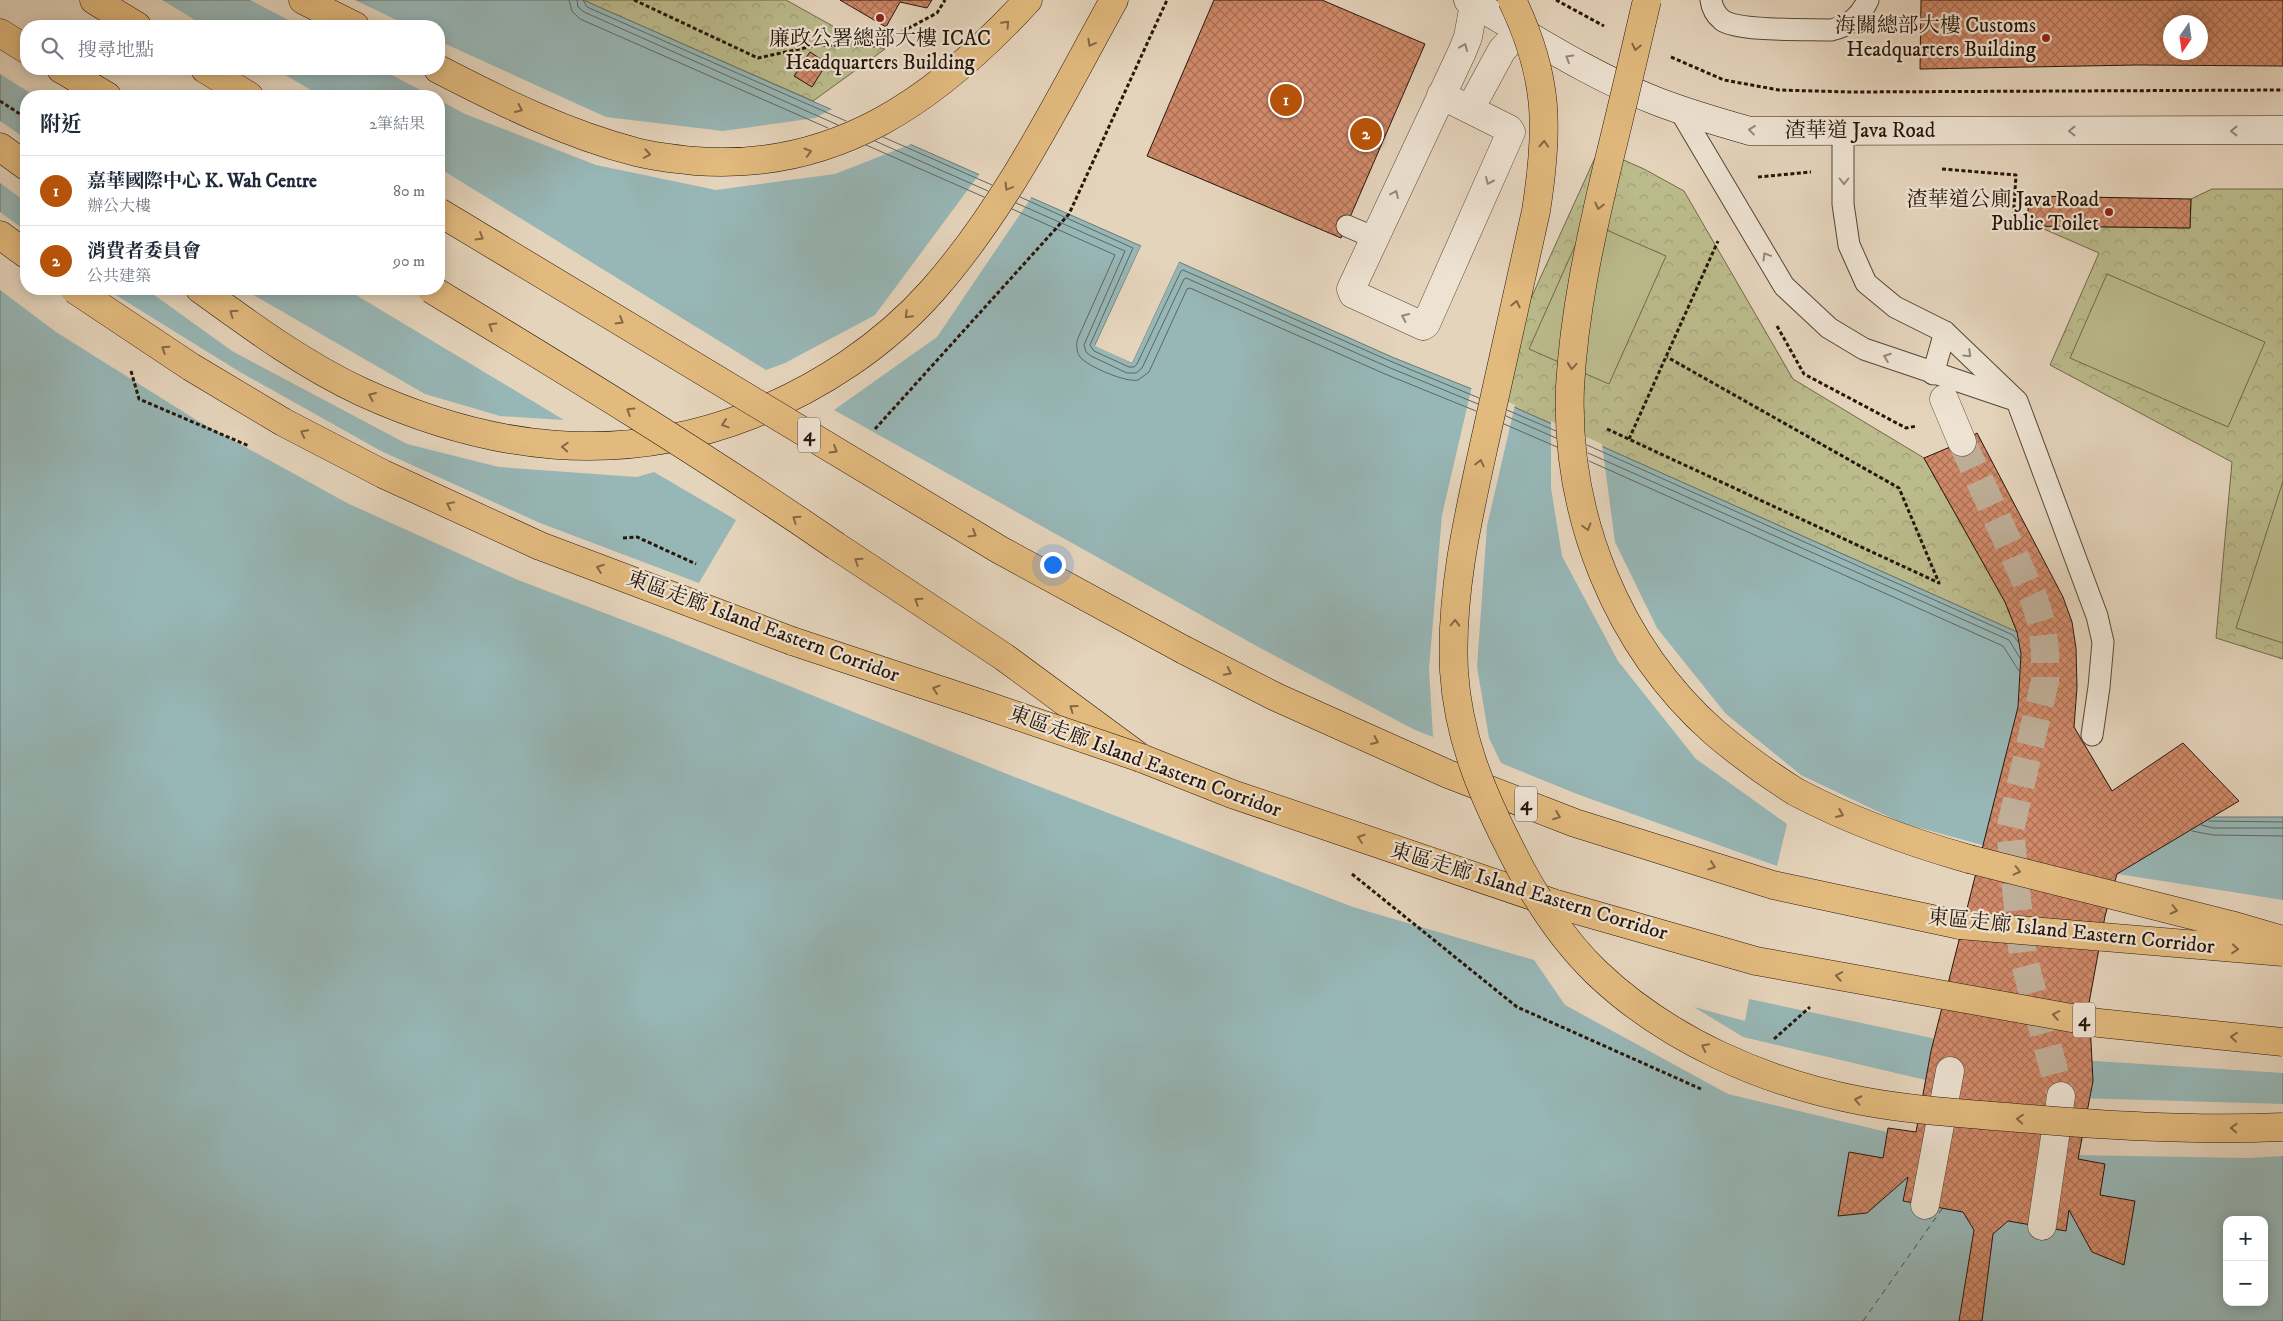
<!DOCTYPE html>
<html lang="zh-TW">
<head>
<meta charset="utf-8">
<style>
  :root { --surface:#fff; --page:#f6f6f7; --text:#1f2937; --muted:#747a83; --line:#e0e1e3; --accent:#b45309 }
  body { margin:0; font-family:"IM FELL DW Pica","Noto Serif TC",serif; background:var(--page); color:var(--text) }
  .controls { position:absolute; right:15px; bottom:15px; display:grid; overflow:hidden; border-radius:10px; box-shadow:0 2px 12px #0003 }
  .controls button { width:45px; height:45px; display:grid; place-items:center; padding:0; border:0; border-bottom:1px solid var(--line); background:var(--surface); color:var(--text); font:25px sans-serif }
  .compass { position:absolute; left:2163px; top:15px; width:45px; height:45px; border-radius:50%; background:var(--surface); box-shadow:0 2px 12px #0003; rotate:193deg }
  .you { position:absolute; left:1052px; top:564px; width:18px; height:18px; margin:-12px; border:4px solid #fff; border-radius:50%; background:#1a73e8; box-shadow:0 0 0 8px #1a73e833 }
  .badge { display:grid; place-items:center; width:32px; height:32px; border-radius:50%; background:var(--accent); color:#fff; font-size:16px; font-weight:700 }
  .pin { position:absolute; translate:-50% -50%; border:2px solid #fff; box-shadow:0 1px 5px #0006 }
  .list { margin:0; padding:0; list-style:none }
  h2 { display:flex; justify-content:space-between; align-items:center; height:65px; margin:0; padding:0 20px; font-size:21px }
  h2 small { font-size:16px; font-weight:400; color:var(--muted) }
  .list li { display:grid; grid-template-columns:32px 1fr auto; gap:15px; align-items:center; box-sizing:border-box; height:70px; padding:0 20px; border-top:1px solid var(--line) }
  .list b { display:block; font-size:19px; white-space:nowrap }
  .list p { margin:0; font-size:16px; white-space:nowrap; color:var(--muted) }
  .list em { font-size:16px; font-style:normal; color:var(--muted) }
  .icon { flex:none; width:28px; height:28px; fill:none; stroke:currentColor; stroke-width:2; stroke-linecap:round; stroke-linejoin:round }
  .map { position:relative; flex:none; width:2283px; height:1321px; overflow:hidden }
  .search { position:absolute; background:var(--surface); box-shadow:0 2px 12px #0003; left:20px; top:20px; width:425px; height:55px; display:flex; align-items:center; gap:12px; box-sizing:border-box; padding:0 18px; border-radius:20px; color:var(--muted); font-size:19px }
  .panel { position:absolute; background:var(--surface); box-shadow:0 2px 12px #0003; left:20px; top:90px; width:425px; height:205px; border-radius:20px }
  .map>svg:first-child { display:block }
  .park { fill:url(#park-crowns); stroke:#71684b }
  .garden { fill:#bbbb8c; stroke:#71684b }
  .water { fill:#97b7b7; stroke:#6a7772; fill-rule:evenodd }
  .pier { fill:#e5d4bc }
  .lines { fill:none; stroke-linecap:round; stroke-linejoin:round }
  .shore { stroke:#5f6660; stroke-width:1 }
  .ferry { stroke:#4e4e47; stroke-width:1; stroke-dasharray:6 5; stroke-linecap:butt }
  .building { fill:url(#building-cross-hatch); stroke:#27160a; fill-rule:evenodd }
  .pedestrian-tunnel { stroke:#bfae98; stroke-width:28; stroke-dasharray:28 14; stroke-linecap:butt }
  .service-casing { stroke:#564636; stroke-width:23 }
  .pedestrian-casing { stroke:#564636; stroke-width:29 }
  .minor-casing { stroke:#564636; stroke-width:29 }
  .secondary-casing { stroke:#27160a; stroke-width:29 }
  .motorway-casing { stroke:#27160a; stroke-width:29 }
  .path { stroke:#27160a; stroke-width:3; stroke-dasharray:4 2.5; stroke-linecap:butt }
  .service { stroke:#eee3d3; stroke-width:21 }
  .pedestrian { stroke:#eee3d3; stroke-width:28 }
  .minor { stroke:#eee3d3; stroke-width:28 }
  .secondary { stroke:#eee3d3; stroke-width:28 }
  .motorway { stroke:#e2ba7e; stroke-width:28 }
  .motorway-bridge-casing { stroke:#27160a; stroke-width:29; stroke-linecap:butt }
  .motorway-bridge { stroke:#e2ba7e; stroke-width:28 }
  .oneway { stroke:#846844 }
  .oneway2 { stroke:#948779 }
  .poi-dot { fill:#8f2418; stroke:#eee3d3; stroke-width:2 }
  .labels { text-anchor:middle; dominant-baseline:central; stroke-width:4.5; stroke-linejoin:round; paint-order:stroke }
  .shield { fill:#eee3d3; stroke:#635446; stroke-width:1 }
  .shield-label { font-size:20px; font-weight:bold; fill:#27160a }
  .poi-label { font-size:21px; fill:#27160a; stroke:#eee3d3; text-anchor:end }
  .street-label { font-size:21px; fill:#27160a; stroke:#eee3d3 }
</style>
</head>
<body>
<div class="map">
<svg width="2283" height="1321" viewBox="0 0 2283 1321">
  <defs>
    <pattern id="park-crowns" width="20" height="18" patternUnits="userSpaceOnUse" patternTransform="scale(1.25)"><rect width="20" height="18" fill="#bbbb8c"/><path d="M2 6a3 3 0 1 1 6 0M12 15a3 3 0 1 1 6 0" fill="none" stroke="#a1a077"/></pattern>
    <pattern id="building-cross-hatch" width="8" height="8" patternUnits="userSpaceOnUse" patternTransform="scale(1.25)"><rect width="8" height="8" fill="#d18a6a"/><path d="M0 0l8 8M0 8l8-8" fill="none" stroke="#aa7055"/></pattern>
  </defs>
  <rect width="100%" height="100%" fill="#e5d4bc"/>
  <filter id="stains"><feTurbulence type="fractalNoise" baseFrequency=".004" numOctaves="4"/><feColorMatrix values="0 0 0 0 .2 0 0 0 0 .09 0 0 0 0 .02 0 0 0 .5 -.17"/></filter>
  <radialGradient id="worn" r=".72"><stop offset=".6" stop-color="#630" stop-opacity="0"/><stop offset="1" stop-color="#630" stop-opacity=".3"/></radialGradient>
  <g class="park">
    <polygon points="583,0 786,0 865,44 885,49 813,101"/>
    <polygon points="1599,149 1644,169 1684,191 1793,379 1924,458 2005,602 2017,632 1487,395"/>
    <polygon points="2212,189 2283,189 2283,659 2216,638 2232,462 2050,365 2099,253 2037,226 2190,228 2191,199"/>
  </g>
  <g class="garden">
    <polygon points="1586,221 1666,256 1609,384 1529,349"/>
    <polygon points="2107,274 2265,342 2228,427 2070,358"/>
    <polygon points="2283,481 2283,643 2236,628"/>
  </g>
  <path class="water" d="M 0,0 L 583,0 L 1141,246 L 1095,345 L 1132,363 L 1179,262 L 1392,357 L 1487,395 L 2017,632 L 2112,791 L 2214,817 L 2283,817 L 2283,1321 L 0,1321 ZM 26,26 L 439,26 L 439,69 L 26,69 ZM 26,96 L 439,96 L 439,289 L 26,289 ZM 2227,1220 L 2264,1220 L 2264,1302 L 2227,1302 Z"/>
  <g class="pier">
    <polygon points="0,0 162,0 205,26 26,26 26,69 275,69 321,96 35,96 0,74"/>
    <polygon points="250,0 355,0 409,26 300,26"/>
    <polygon points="439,41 606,117 723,131 815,118 834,108 914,143 835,174 716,190 596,165 465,114 439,100 439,96 432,96 380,69 439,69"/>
    <polygon points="0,121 26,139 26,202 0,183"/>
    <polygon points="439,168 766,370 785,363 875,315 981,172 1033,195 937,337 834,410 1262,649 1413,729 1433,737 1429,669 1442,515 1472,386 1515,405 1487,526 1477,667 1489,738 1501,763 1577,794 1777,866 1787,824 1696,759 1618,661 1562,556 1551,488 1551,421 1602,444 1615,542 1657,628 1726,714 1801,775 1902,823 2048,863 2283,900 2283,1073 2016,1056 1749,999 1745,1021 1694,1007 1743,1037 1934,1082 2076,1098 2283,1104 2283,1156 2250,1158 2071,1155 1924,1141 1728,1094 1565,1005 1534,960 1353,907 1012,776 670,638 518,580 349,504 198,421 56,332 0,290 0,212 26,231 26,289 106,289 240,372 381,451 540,523 699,583 736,520 654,472 637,477 499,467 407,444 232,351 146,289 243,289 425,394 500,416 564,420 346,289 439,289"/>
    <polygon points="1141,246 1143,247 1098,344 1131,359 1177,261 1179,262 1132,363 1095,346"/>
  </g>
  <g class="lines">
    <g class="shore">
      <polyline points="569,0 572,11 580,19 828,128"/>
      <polyline points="577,0 578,7 584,12 838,125"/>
      <polyline points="583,0 587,7 846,121"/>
      <polyline points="883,137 992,185"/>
      <polyline points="875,141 988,191"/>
      <polyline points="866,145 984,197"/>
      <polyline points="1020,197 1133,248 1090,345 1094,351 1129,367 1134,367 1137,364 1181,271 1183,270 1390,361 1479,398"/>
      <polyline points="1016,203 1125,251 1084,345 1086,352 1091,356 1127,373 1136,373 1142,368 1184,279 1186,278 1388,367 1478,404"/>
      <path d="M 1012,209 L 1115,255 L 1078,338 C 1076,344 1076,351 1080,357 C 1087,366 1126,383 1138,380 L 1149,372 L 1187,289 L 1190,288 L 1385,374 L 1476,411"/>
      <polyline points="1507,410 1556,431"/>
      <polyline points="1506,416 1556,438"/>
      <polyline points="1504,424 1557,447"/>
      <polyline points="1587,445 2013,635 2018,642"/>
      <polyline points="1588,453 2009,640 2020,658"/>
      <polyline points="1589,461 2003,646 2019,671"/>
      <polyline points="2209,821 2283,822"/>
      <polyline points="2201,825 2213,828 2283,828"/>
      <polyline points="2192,831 2213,835 2283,836"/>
    </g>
    <polyline class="ferry" points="1863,1321 1942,1209"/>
  </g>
  <g class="building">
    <polygon points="840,0 932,0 927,8 900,2 886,27"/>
    <polygon points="1214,0 1322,0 1425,44 1341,238 1147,156"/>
    <path d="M 1921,0 L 2283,0 L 2283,66 L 2137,65 L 1920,69 ZM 2170,22 L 2200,22 L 2200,52 L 2170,52 Z"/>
    <polygon points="810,52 827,63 812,87 794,76"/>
    <polygon points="2028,196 2191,199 2190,228 2028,226"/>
    <polygon points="1977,433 2063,597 2072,622 2076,648 2077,687 2074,727 2112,791 2183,743 2239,801 2117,874 2105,916 2089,1003 2093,1081 2078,1159 2105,1164 2100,1195 2135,1201 2124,1265 2092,1252 2069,1210 2066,1231 2008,1221 1993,1234 1982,1321 1959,1321 1974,1230 1963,1212 1903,1201 1908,1177 1867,1213 1838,1216 1849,1152 1883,1158 1888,1128 1916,1132 1931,1051 2018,707 2021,654 2017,632 2005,602 1924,458 1962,442"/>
  </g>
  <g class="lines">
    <polyline class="pedestrian-tunnel" points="1962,442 2034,599 2042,625 2045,651 2045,681 2010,830 2023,957 2061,1096"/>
    <defs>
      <g id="service">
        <path d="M 1711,0 C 1712,8 1716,15 1722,20 C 1738,32 1809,29 1831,30 C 1849,26 1860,17 1868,0"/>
        <polyline points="1679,109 1784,286 1829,328 1864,349 2012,399"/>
        <polyline points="1843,132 1843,204 1849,245 1866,283 1895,307 1945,332 2017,401 2097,616 2103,642 2099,687 2092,735"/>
        <polyline points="1347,226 1375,238"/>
        <polyline points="1933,374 1945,332"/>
      </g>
      <g id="pedestrian">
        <polyline points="1944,399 1962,442"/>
        <polyline points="1925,1205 1950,1071"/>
        <polyline points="2042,1226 2061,1096"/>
      </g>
      <g id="minor">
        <polyline points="1441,95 1509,129 1511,132 1426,324 1423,326 1353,294 1351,289 1462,52 1468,37 1474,4"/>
        <polyline points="1470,109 1502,50 1520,31"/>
      </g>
      <path id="secondary" d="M 1468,0 C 1529,35 1589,75 1656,101 C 1687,113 1718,122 1750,131 L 2283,130"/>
      <g id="motorway">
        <polyline points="94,0 137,26"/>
        <polyline points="303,0 355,26"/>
        <polyline points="0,33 26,49"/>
        <polyline points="61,69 107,96"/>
        <polyline points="205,69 249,96"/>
        <path d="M 438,69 C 502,102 566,134 636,152 C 655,157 675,159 695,161 C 836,172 937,99 1028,0"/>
        <polyline points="0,147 26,166"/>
        <polyline points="0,235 26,254"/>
        <path d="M 200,289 C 251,326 304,365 362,392 C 489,450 618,467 751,415 C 819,388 883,346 932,291 C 1008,205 1059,99 1114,0"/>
        <polyline points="836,546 1004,657 1141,758 1232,794 1553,903"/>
        <polyline points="792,641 982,704"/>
        <polyline points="1184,650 1276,697 1448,774 1575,823 1773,885 1960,925"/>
        <path d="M 1796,792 C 1851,821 1909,842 1969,859"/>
      </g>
    </defs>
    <use href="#service" class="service-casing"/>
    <use href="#pedestrian" class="pedestrian-casing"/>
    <use href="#minor" class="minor-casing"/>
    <use href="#secondary" class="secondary-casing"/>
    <use href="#motorway" class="motorway-casing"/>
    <g class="path">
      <polyline points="634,0 758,58 818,45 875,46 937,13 945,0"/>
      <polyline points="1556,0 1604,26"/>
      <polyline points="1671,57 1724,80 1779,90 1851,92 2283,90"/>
      <polyline points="0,101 26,118"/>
      <polyline points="1942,169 2016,175 2013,223"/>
      <polyline points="1758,177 1811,172"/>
      <polyline points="1777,326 1804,374 1906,428 1917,426"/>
      <polyline points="131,371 139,399 249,446"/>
      <polyline points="875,429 1069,214 1167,0"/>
      <polyline points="1607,429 1939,583 1899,488 1667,357"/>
      <polyline points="1629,439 1718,241"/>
      <polyline points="623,538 637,537 696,564"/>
      <polyline points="1352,874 1517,1007 1701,1089"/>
      <polyline points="1774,1039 1810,1007"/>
    </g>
    <use href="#service" class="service"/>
    <use href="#pedestrian" class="pedestrian"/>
    <use href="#minor" class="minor"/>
    <use href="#secondary" class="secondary"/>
    <use href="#motorway" class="motorway"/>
    <defs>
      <g id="motorway-bridge">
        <path d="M 1512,0 C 1549,77 1549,128 1536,211 C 1520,286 1503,361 1486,436 C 1469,513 1450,592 1454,671 C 1458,735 1480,789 1509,846 C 1531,891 1559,936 1596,972 C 1667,1040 1765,1083 1862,1101 C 1910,1110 1958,1113 2007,1117 C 2098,1125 2191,1131 2283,1127"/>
        <path d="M 1647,0 C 1634,56 1621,112 1607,168 C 1590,240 1574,313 1570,387 C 1565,515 1617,646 1714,732 C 1740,754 1767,774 1796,792"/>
        <polyline points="439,212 1000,550 1184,650"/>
        <polyline points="74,289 191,367 283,422 383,474 540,546 792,641"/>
        <path d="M 431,289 C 568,372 704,455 836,546"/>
        <polyline points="982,704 1141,758"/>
        <polyline points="1969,859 2231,925 2283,940"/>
        <polyline points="1556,904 1756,961 2099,1023 2283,1042"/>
        <polyline points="1960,925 2283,952"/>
      </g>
    </defs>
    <use href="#motorway-bridge" class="motorway-bridge-casing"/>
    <use href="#motorway-bridge" class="motorway-bridge"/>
  </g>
  <defs><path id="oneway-chevron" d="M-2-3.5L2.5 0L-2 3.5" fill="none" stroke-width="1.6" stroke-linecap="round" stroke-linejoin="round" transform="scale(1.25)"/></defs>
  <g class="oneway">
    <use href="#oneway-chevron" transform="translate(1006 24) rotate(-47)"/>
    <use href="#oneway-chevron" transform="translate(1091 43) rotate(119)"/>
    <use href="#oneway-chevron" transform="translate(1636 47) rotate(103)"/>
    <use href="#oneway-chevron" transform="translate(519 109) rotate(25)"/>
    <use href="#oneway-chevron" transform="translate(1544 144) rotate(-87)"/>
    <use href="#oneway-chevron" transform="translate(808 152) rotate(-16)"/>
    <use href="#oneway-chevron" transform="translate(647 154) rotate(10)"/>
    <use href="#oneway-chevron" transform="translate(1008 187) rotate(121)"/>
    <use href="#oneway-chevron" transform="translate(1599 206) rotate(103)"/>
    <use href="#oneway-chevron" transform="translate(480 237) rotate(31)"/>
    <use href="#oneway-chevron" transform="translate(1516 304) rotate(-77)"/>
    <use href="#oneway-chevron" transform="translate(233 313) rotate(-145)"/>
    <use href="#oneway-chevron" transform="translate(908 315) rotate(135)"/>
    <use href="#oneway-chevron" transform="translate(620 321) rotate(31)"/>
    <use href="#oneway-chevron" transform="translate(492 326) rotate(-149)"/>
    <use href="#oneway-chevron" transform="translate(165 349) rotate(-147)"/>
    <use href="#oneway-chevron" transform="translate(1572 366) rotate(95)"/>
    <use href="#oneway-chevron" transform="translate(372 396) rotate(-157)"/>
    <use href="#oneway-chevron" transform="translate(630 411) rotate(-148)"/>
    <use href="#oneway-chevron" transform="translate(725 424) rotate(162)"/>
    <use href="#oneway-chevron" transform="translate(304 433) rotate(-153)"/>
    <use href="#oneway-chevron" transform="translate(565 447) rotate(-177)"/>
    <use href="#oneway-chevron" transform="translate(834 450) rotate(31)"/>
    <use href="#oneway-chevron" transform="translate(1480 463) rotate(-77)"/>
    <use href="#oneway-chevron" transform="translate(450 505) rotate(-154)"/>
    <use href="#oneway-chevron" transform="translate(796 519) rotate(-145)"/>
    <use href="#oneway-chevron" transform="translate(1587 527) rotate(74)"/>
    <use href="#oneway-chevron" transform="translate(973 534) rotate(31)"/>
    <use href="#oneway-chevron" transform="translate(858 561) rotate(-146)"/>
    <use href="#oneway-chevron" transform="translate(600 568) rotate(-160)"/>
    <use href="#oneway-chevron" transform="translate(918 601) rotate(-147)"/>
    <use href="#oneway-chevron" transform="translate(1455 623) rotate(-89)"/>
    <use href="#oneway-chevron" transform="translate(1228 672) rotate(27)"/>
    <use href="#oneway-chevron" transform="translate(936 689) rotate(-162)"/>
    <use href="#oneway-chevron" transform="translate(1073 708) rotate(-144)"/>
    <use href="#oneway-chevron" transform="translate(1375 741) rotate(24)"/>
    <use href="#oneway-chevron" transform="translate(1840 814) rotate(23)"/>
    <use href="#oneway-chevron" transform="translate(1557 816) rotate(21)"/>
    <use href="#oneway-chevron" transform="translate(1361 838) rotate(-161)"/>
    <use href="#oneway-chevron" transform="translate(1712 866) rotate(18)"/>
    <use href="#oneway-chevron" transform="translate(2017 871) rotate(14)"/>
    <use href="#oneway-chevron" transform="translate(2174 910) rotate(14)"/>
    <use href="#oneway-chevron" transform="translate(2235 949) rotate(5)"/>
    <use href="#oneway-chevron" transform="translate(1839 976) rotate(-170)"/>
    <use href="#oneway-chevron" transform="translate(2056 1015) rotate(-170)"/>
    <use href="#oneway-chevron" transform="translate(2234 1037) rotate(-174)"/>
    <use href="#oneway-chevron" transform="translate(1705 1047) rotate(-153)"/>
    <use href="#oneway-chevron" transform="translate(1858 1100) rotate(-168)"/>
    <use href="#oneway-chevron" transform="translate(2020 1119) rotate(-175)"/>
    <use href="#oneway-chevron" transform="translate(2234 1128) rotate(-178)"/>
  </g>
  <g class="oneway2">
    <use href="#oneway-chevron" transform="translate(1464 47) rotate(-67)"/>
    <use href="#oneway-chevron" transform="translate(1569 58) rotate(-150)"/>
    <use href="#oneway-chevron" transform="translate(1752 130) rotate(-173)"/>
    <use href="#oneway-chevron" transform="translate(2072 131) rotate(180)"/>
    <use href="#oneway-chevron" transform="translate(2234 131) rotate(180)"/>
    <use href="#oneway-chevron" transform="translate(1489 181) rotate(114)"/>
    <use href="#oneway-chevron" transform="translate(1844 181) rotate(90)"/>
    <use href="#oneway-chevron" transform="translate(1395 194) rotate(-65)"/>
    <use href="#oneway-chevron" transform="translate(1766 256) rotate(-121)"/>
    <use href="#oneway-chevron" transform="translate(1405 317) rotate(-156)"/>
    <use href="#oneway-chevron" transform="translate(1968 354) rotate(44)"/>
    <use href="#oneway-chevron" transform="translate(1887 357) rotate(-160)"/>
  </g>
  <g class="poi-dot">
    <circle cx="880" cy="18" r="5"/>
    <circle cx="2046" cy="38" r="5"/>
    <circle cx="2109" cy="212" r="5"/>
  </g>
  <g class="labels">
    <g class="shield">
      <rect x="798" y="417.5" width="22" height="35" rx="4"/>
      <rect x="1515" y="786.5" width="22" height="35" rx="4"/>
      <rect x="2073" y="1002.5" width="22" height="35" rx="4"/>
    </g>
    <g class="shield-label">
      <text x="809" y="435">4</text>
      <text x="1526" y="804">4</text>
      <text x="2084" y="1020">4</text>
    </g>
    <g class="poi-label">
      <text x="2036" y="26">海關總部大樓 Customs<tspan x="2036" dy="24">Headquarters Building</tspan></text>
      <text x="880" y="39" text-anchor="middle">廉政公署總部大樓 ICAC<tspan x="880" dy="24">Headquarters Building</tspan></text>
      <text x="2099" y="200">渣華道公廁 Java Road<tspan x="2099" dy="24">Public Toilet</tspan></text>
    </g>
    <g class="street-label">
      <text x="1860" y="131">渣華道 Java Road</text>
      <text transform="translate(763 627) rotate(20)">東區走廊 Island Eastern Corridor</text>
      <text transform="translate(1145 762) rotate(20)">東區走廊 Island Eastern Corridor</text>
      <text transform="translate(1529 892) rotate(17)">東區走廊 Island Eastern Corridor</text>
      <text transform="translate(2071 932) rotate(6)">東區走廊 Island Eastern Corridor</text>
    </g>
  </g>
  <rect width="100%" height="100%" filter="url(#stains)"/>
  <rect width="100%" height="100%" fill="url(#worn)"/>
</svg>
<div class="controls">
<button>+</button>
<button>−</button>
</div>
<svg class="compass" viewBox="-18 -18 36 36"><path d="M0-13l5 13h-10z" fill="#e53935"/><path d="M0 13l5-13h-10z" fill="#747a83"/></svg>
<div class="you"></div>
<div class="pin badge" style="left:1286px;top:100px">1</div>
<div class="pin badge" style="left:1366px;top:134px">2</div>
<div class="search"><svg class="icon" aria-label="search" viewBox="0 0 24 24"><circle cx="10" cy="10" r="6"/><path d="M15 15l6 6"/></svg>搜尋地點</div>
<section class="panel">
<h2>附近<small>2筆結果</small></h2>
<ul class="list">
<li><span class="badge">1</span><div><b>嘉華國際中心 K. Wah Centre</b><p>辦公大樓</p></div><em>80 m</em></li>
<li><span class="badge">2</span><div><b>消費者委員會</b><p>公共建築</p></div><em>90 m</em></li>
</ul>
</section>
</div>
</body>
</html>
